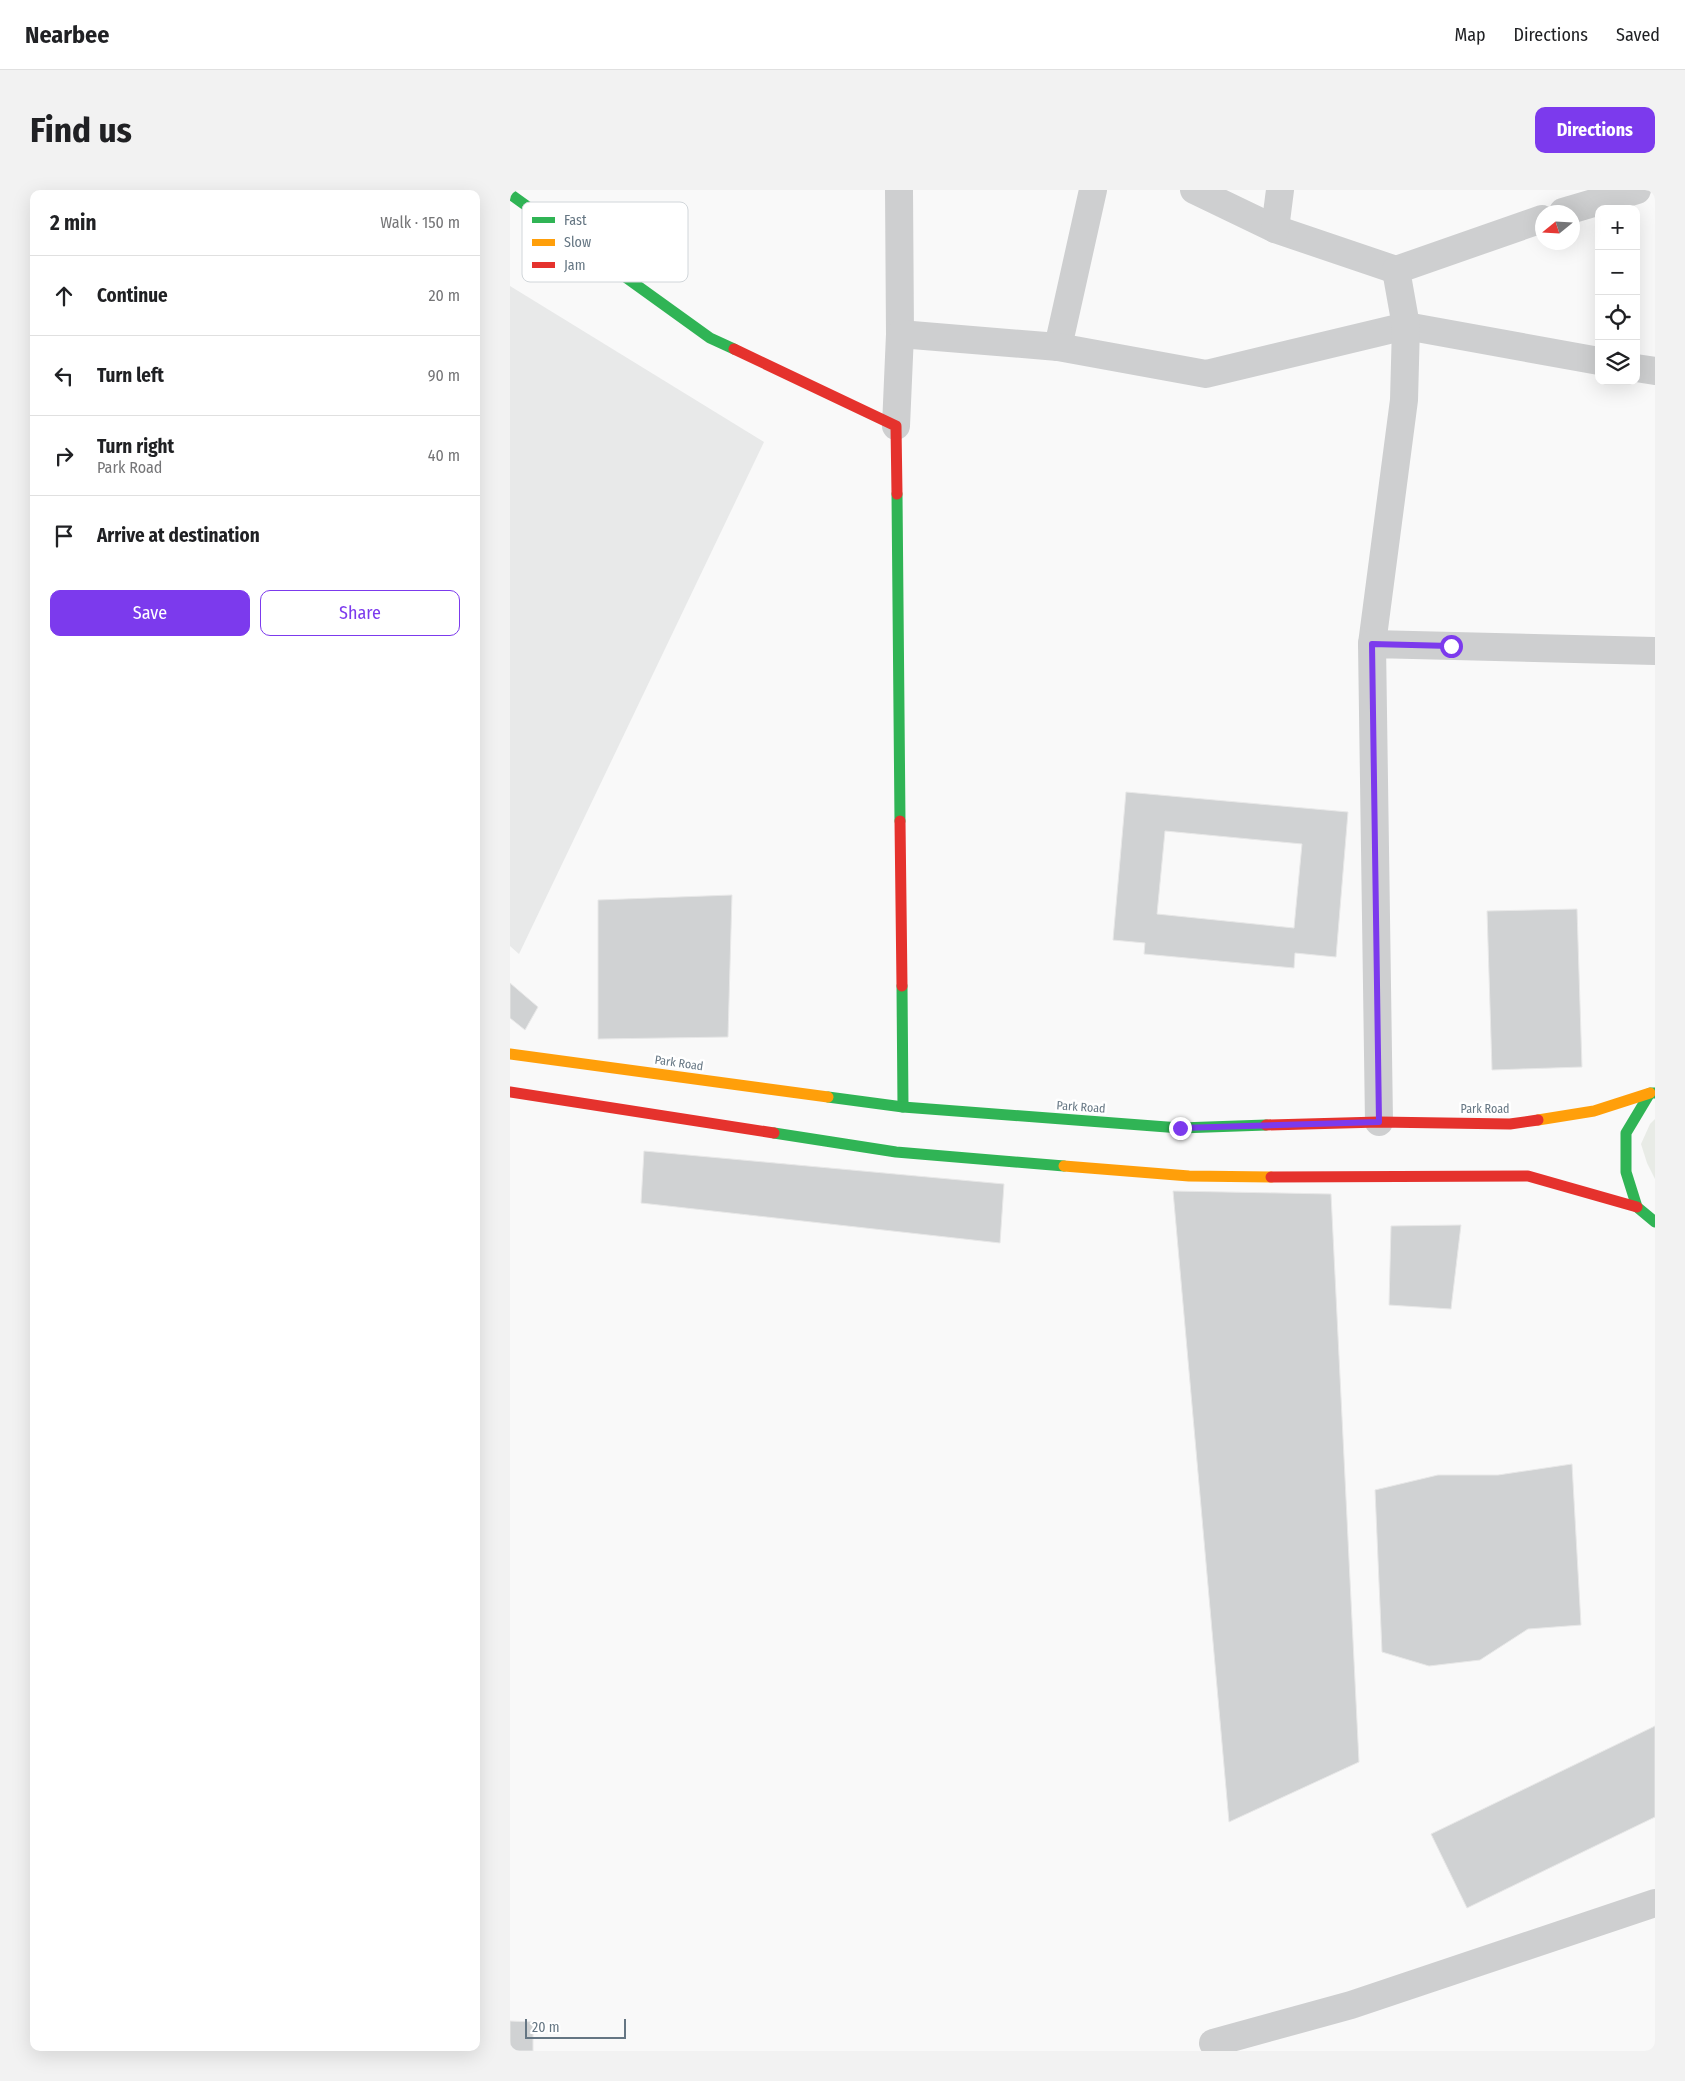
<!DOCTYPE html>
<html lang="en">
<head>
<meta charset="utf-8">
<style>
  :root { --surface:#fff; --page:#f2f2f2; --text:#202124; --muted:#757577; --line:#e0e0e0; --accent:#7c3aed }
  body { margin:0; font-family:"Fira Sans Condensed",sans-serif; background:var(--page); color:var(--text) }
  .controls { position:absolute; right:15px; top:15px; display:grid; overflow:hidden; border-radius:10px; box-shadow:0 5px 20px #0002 }
  .controls button { width:45px; height:45px; display:grid; place-items:center; padding:0; border:0; border-bottom:1px solid var(--line); background:var(--surface); color:var(--text); font:25px sans-serif }
  .compass { position:absolute; left:1025px; top:15px; width:45px; height:45px; border-radius:50%; background:var(--surface); box-shadow:0 5px 20px #0002; rotate:252deg }
  .scale { position:absolute; left:15px; bottom:12px; width:101px; box-sizing:border-box; padding-left:5px; border:2px solid #657683; border-top:0; font-size:14px; line-height:18px; white-space:nowrap; color:#657683; -webkit-text-stroke:4px #fff; paint-order:stroke }
  .stop { position:absolute; width:15px; height:15px; margin:-11px; border:4px solid #7c3aed; border-radius:50%; background:#fff }
  .stop.end { background:#7c3aed; border-color:#fff; box-shadow:0 1px 5px #0008 }
  .list { margin:0; padding:0; list-style:none }
  h2 { display:flex; justify-content:space-between; align-items:center; height:65px; margin:0; padding:0 20px; font-size:21px }
  h2 small { font-size:16px; font-weight:400; color:var(--muted) }
  .list li { display:grid; grid-template-columns:32px 1fr auto; gap:15px; align-items:center; box-sizing:border-box; height:80px; padding:0 20px; border-top:1px solid var(--line) }
  .list b { display:block; font-size:19px; white-space:nowrap }
  .list p { margin:0; font-size:16px; white-space:nowrap; color:var(--muted) }
  .list em { font-size:16px; font-style:normal; color:var(--muted) }
  .actions { display:flex; gap:10px; padding:15px 20px }
  .actions a { flex:1; padding:11px 0; border:1px solid var(--accent); border-radius:10px; text-align:center; font-size:18px; color:var(--accent) }
  .actions .main { background:var(--accent); color:#fff }
  .icon { flex:none; width:28px; height:28px; fill:none; stroke:currentColor; stroke-width:2; stroke-linecap:round; stroke-linejoin:round }
  .map { position:relative; flex:none; width:1145px; height:1861px; overflow:hidden; border-radius:10px }
  header { display:flex; align-items:center; gap:30px; box-sizing:border-box; height:70px; padding:0 25px; background:var(--surface); border-bottom:1px solid var(--line) }
  header strong { font-size:24px }
  nav { display:flex; gap:28px; margin-inline-start:auto; font-size:18px }
  .intro { display:flex; align-items:center; justify-content:space-between; box-sizing:border-box; height:120px; padding:0 30px }
  h1 { margin:0; font-size:35px }
  .button { padding:12px 22px; border-radius:10px; background:var(--accent); color:#fff; font-size:18px; font-weight:700 }
  main { display:flex; gap:30px; padding:0 30px }
  aside { flex:1; background:var(--surface); border-radius:10px; box-shadow:0 5px 20px #0002 }
  .map>svg:first-child { display:block }
  .built { fill:#e8e9e9 }
  .green { fill:#e8ebe6 }
  .building { fill:#d0d2d3; stroke:#e8e8e8; fill-rule:evenodd }
  .lines { fill:none; stroke-linecap:round; stroke-linejoin:round }
  .street { stroke:#cecfd0; stroke-width:28 }
  .fast { stroke:#30b455; stroke-width:11 }
  .slow { stroke:#ff9f0a; stroke-width:11 }
  .jam { stroke:#e5322d; stroke-width:11 }
  .route { stroke:#7c3aed; stroke-width:6 }
  .labels { text-anchor:middle; dominant-baseline:central; stroke-width:5; stroke-linejoin:round; paint-order:stroke }
  .street-label { font-size:12px; fill:#657683; stroke:#fff }
  .key { fill:#fff; stroke:#d1d6da; stroke-width:1 }
  .key-label { font-size:14px; fill:#657683 }
</style>
</head>
<body>
<header>
<strong>Nearbee</strong>
<nav><a>Map</a><a>Directions</a><a>Saved</a></nav>
</header>
<div class="intro"><h1>Find us</h1><a class="button">Directions</a></div>
<main>
<aside>
<h2>2 min<small>Walk · 150 m</small></h2>
<ul class="list">
<li><svg class="icon" aria-label="ahead" viewBox="0 0 24 24"><path d="M12 20V5M6 11l6-6 6 6"/></svg><div><b>Continue</b></div><em>20 m</em></li>
<li><svg class="icon" aria-label="left" viewBox="0 0 24 24"><path d="M17 20v-9H6M10 6l-5 5 5 5"/></svg><div><b>Turn left</b></div><em>90 m</em></li>
<li><svg class="icon" aria-label="right" viewBox="0 0 24 24"><path d="M7 20v-9h11M14 6l5 5-5 5"/></svg><div><b>Turn right</b><p>Park Road</p></div><em>40 m</em></li>
<li><svg class="icon" aria-label="arrive" viewBox="0 0 24 24"><path d="M6 21V4h12l-3 4 3 4H6"/></svg><div><b>Arrive at destination</b></div></li>
</ul>
<div class="actions"><a class="main">Save</a><a>Share</a></div>
</aside>
<div class="map">
<svg width="1145" height="1861" viewBox="0 0 1145 1861">
  <rect width="100%" height="100%" fill="#f9f9f9"/>
  <polygon class="built" points="0,96 254,252 9,764 0,756"/>
  <polygon class="green" points="1145,929 1145,989 1137,973 1131,954 1140,934"/>
  <g class="building">
    <path d="M 616,602 L 838,622 L 826,767 L 785,763 L 784,778 L 634,764 L 635,753 L 603,750 ZM 655,641 L 792,654 L 784,738 L 647,724 Z"/>
    <polygon points="222,705 218,847 88,849 88,710"/>
    <polygon points="1067,719 1072,877 982,880 977,721"/>
    <polygon points="0,793 28,817 15,840 0,828"/>
    <polygon points="134,961 494,994 490,1053 131,1013"/>
    <polygon points="663,1001 821,1004 849,1572 719,1632"/>
    <polygon points="951,1035 941,1119 879,1115 881,1036"/>
    <polygon points="1062,1274 1071,1435 1018,1439 970,1470 919,1476 872,1462 865,1300 928,1285 988,1285"/>
    <polygon points="1145,1536 1145,1627 957,1718 921,1644"/>
    <polygon points="0,1831 23,1832 23,1861 0,1861"/>
  </g>
  <g class="lines">
    <g class="street">
      <polyline points="389,0 390,144"/>
      <polyline points="684,0 765,39 886,80"/>
      <polyline points="1053,22 1127,0"/>
      <polyline points="765,39 770,0"/>
      <polyline points="548,157 583,0"/>
      <polyline points="1126,178 1145,181"/>
      <polyline points="386,236 390,144 548,157 696,184 896,136 1089,171"/>
      <polyline points="862,454 894,210 896,136 886,80 1032,29"/>
      <polyline points="869,932 862,454 1145,461"/>
      <polyline points="703,1853 841,1815 1145,1713"/>
    </g>
    <g class="fast">
      <polyline points="0,4 200,148 224,159"/>
      <polyline points="387,304 390,631"/>
      <polyline points="392,796 393,917"/>
      <polyline points="1145,903 1140,903 1116,943 1116,982 1127,1017 1145,1032"/>
      <polyline points="318,907 393,917 670,938 756,935"/>
      <polyline points="264,943 386,962 554,976"/>
    </g>
    <g class="slow">
      <polyline points="0,864 318,907"/>
      <polyline points="1028,930 1084,921 1140,903"/>
      <polyline points="554,976 679,986 761,987"/>
    </g>
    <g class="jam">
      <polyline points="224,159 386,236 387,304"/>
      <polyline points="390,631 392,796"/>
      <polyline points="0,902 264,943"/>
      <polyline points="756,935 869,932 1000,934 1028,930"/>
      <polyline points="761,987 1018,986 1127,1017"/>
    </g>
  </g>
  <g class="lines">
    <polyline class="route" points="670,938 869,932 862,454 941,456"/>
  </g>
  <g class="labels">
    <g class="street-label">
      <text transform="translate(169 873) rotate(8)">Park Road</text>
      <text transform="translate(571 917) rotate(4)">Park Road</text>
      <text x="975" y="919">Park Road</text>
    </g>
  </g>
  <rect x="12" y="12" width="166" height="80" rx="8" class="key"/>
  <rect x="22" y="27" width="23" height="6" fill="#30b455"/>
  <rect x="22" y="49" width="23" height="7" fill="#ff9f0a"/>
  <rect x="22" y="72" width="23" height="6" fill="#e5322d"/>
  <g class="key-label">
    <text x="54" y="35">Fast</text>
    <text x="54" y="57">Slow</text>
    <text x="54" y="80">Jam</text>
  </g>
</svg>
<div class="controls">
<button>+</button>
<button>−</button>
<button><svg class="icon" aria-label="locate" viewBox="0 0 24 24"><circle cx="12" cy="12" r="6"/><path d="M12 2v4M12 18v4M2 12h4M18 12h4"/></svg></button>
<button><svg class="icon" aria-label="layers" viewBox="0 0 24 24"><path d="M12 4l9 5-9 5-9-5zM3 14l9 5 9-5"/></svg></button>
</div>
<svg class="compass" viewBox="-18 -18 36 36"><path d="M0-13l5 13h-10z" fill="#e53935"/><path d="M0 13l5-13h-10z" fill="#757577"/></svg>
<div class="scale">20 m</div>
<div class="stop" style="left:941px;top:456px"></div>
<div class="stop end" style="left:670px;top:938px"></div>
</div>
</main>
</body>
</html>
